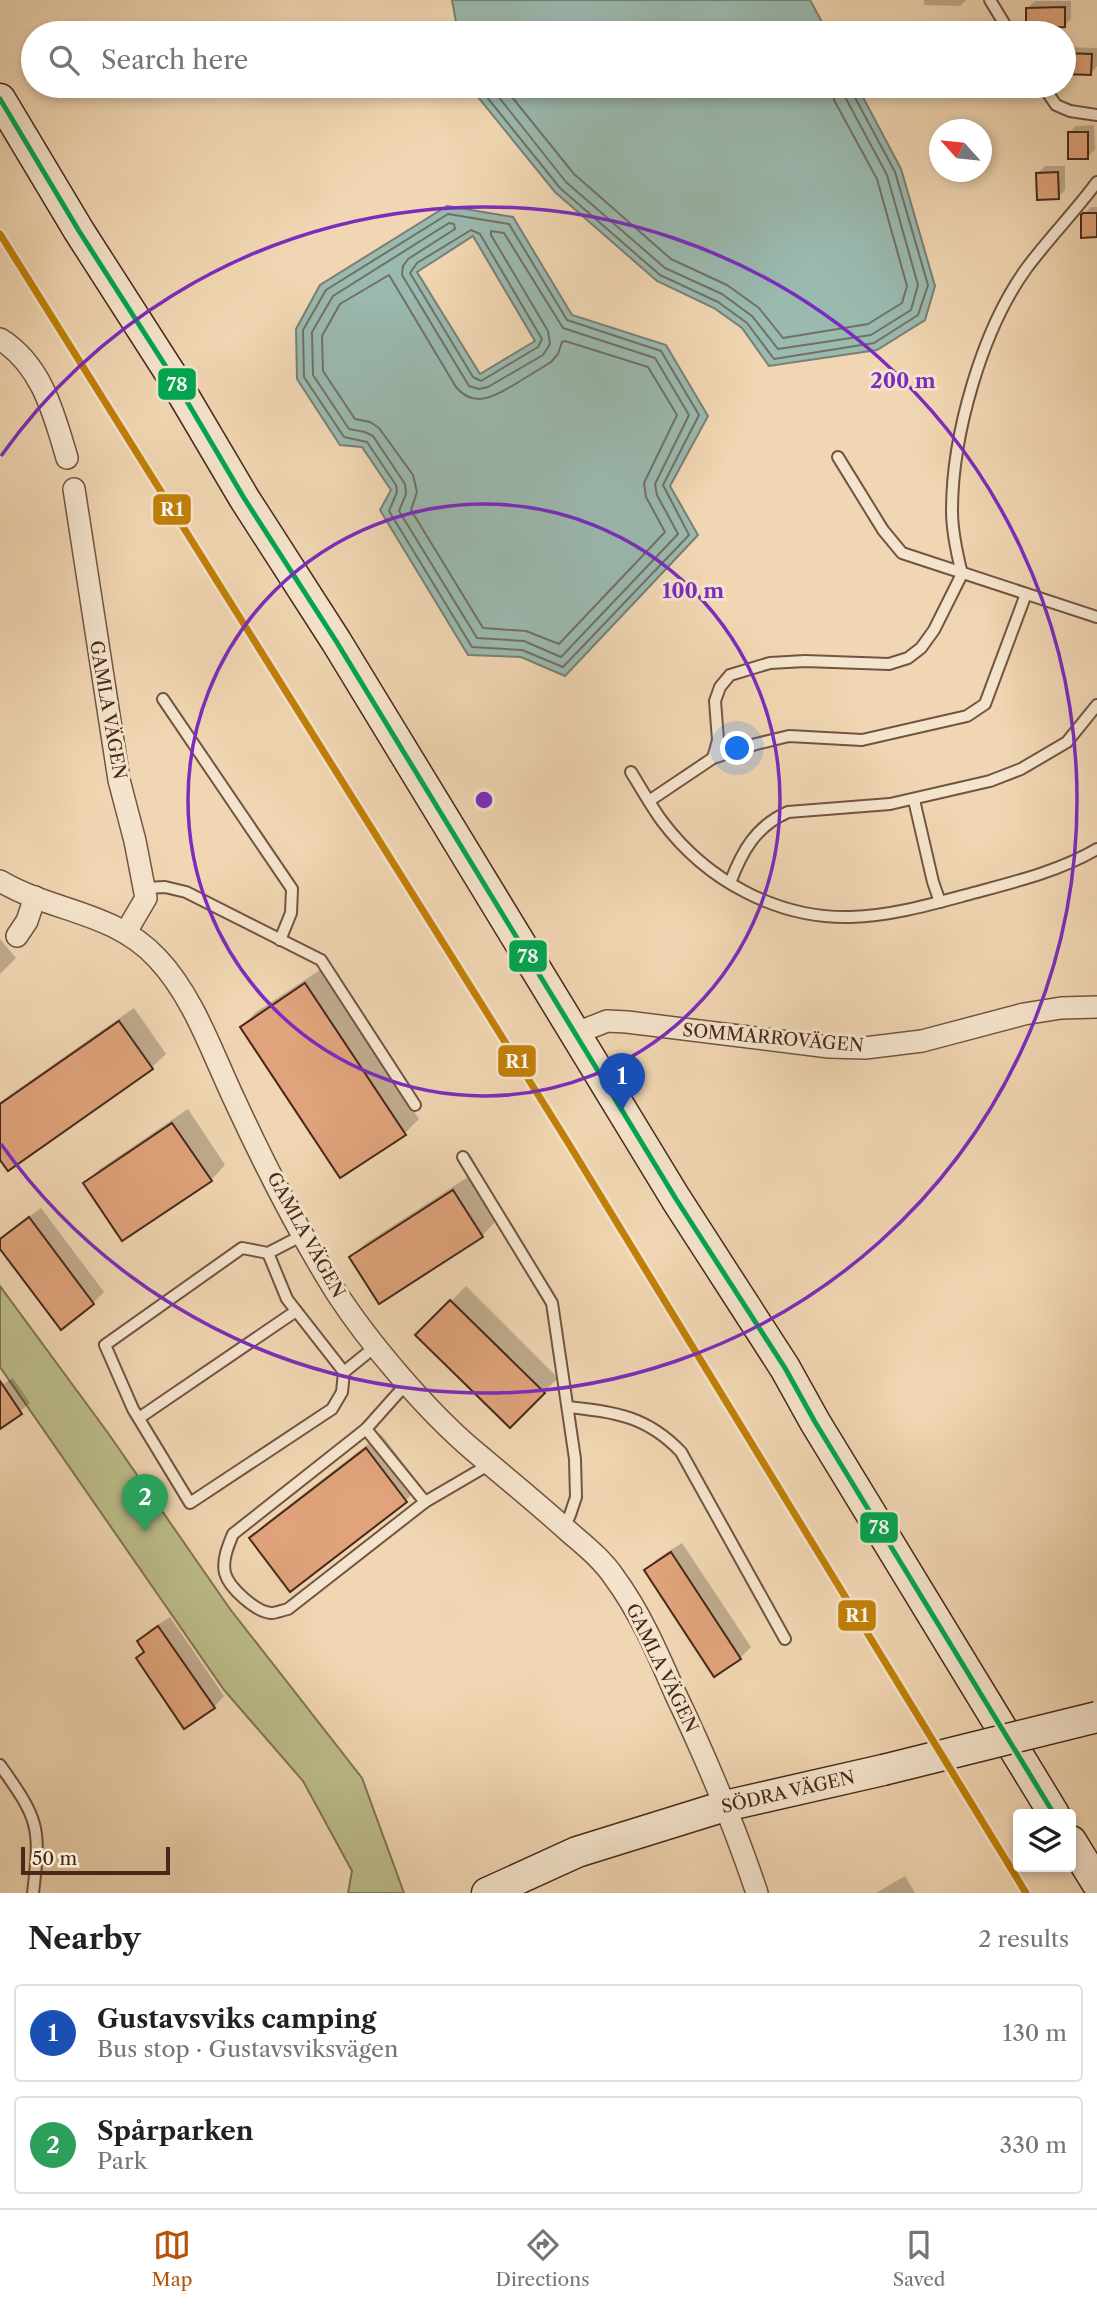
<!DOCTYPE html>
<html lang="en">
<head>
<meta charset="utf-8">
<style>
  :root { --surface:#fff; --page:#f6f6f6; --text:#202124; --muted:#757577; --line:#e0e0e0; --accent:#b45309 }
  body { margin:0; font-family:"Libre Caslon Text",serif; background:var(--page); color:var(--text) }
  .controls { position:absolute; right:21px; bottom:21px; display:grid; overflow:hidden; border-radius:7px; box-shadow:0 4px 10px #0003 }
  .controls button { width:63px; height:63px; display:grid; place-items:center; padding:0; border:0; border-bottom:2px solid var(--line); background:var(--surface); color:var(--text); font:35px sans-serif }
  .compass { position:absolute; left:929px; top:119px; width:63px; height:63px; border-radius:50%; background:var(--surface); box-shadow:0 4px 10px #0003; rotate:297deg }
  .scale { position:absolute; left:21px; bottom:18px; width:149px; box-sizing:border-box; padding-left:7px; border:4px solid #48281b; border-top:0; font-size:19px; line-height:24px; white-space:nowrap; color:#48281b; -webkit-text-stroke:5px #f5e4cd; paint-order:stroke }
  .you { position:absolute; left:738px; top:749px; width:24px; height:24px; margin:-18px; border:5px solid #fff; border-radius:50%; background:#1a73e8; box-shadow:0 0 0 10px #1a73e833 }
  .badge { display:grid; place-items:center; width:46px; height:46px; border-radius:50%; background:var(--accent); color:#fff; font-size:23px; font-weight:700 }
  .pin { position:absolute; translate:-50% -58px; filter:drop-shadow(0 2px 4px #0008) }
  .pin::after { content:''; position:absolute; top:37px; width:24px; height:21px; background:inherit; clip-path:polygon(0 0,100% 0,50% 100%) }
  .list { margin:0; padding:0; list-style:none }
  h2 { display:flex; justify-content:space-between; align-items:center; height:91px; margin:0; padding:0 28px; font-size:30px }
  h2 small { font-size:23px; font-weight:400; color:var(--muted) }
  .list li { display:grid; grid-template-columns:46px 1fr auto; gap:21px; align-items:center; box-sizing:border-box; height:98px; margin:0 14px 14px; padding:0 14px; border:2px solid var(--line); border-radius:7px }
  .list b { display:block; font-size:26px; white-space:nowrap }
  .list p { margin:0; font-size:23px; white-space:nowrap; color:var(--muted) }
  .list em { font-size:23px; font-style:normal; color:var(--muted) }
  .icon { flex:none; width:38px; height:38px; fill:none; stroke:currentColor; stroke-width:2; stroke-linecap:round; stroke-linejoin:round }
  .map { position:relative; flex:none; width:1097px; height:1893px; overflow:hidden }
  .search { position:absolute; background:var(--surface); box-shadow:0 4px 10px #0003; left:21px; right:21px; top:21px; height:77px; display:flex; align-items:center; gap:18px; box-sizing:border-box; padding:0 24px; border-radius:38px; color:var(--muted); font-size:26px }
  .sheet { height:315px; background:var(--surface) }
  nav { display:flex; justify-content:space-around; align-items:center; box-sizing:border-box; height:98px; border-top:2px solid var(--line); background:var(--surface); font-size:19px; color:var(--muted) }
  nav a { display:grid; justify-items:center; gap:4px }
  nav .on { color:var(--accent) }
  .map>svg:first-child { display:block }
  .green { fill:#bcbd8a; stroke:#827252; stroke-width:2 }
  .water { fill:#9ab9af; stroke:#797f74; stroke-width:2; fill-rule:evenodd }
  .shadow { fill:#0003 }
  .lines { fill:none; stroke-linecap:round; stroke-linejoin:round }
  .shore { stroke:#717065; stroke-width:2 }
  .building { fill:#e0a37b; stroke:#48281b; stroke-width:2 }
  .lane-casing { stroke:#725441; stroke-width:14 }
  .street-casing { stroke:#725441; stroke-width:24 }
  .secondary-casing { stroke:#48281b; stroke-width:33 }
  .lane { stroke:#f5e4cd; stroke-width:10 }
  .street { stroke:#f5e4cd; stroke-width:21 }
  .secondary { stroke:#f5e4cd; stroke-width:30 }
  .secondary-bridge-casing { stroke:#48281b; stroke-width:33; stroke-linecap:butt }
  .secondary-bridge { stroke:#f5e4cd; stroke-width:30 }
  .bus-1-casing { stroke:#f5e4cd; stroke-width:10 }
  .bus-1 { stroke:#00a651; stroke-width:5 }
  .rail-1-casing { stroke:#f5e4cd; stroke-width:12 }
  .rail-1 { stroke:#c28008; stroke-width:7 }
  .ring { fill:none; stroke:#7b2cbf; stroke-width:3.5 }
  .labels { text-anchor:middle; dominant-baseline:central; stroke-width:6; stroke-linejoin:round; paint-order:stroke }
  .street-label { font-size:18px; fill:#48281b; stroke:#f5e4cd }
  .centre { fill:#7b2cbf; stroke:#f5e4cd; stroke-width:3.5 }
  .ring-label { font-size:21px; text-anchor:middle; font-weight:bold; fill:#7b2cbf; stroke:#f5e4cd; stroke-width:6; stroke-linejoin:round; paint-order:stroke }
  .line-badge { stroke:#f5e4cd; stroke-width:2.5 }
  .badge-label { font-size:19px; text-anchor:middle; font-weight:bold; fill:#fff }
</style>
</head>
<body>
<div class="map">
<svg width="1097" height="1893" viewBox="0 0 1097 1893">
  <rect width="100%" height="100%" fill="#f0d6b2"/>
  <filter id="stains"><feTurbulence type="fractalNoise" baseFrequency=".00286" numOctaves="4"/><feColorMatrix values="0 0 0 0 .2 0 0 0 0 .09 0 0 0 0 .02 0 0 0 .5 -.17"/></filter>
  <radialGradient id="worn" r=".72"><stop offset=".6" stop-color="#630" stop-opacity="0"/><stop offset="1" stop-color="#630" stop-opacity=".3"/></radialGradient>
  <polygon class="green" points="0,1286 108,1433 230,1609 362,1778 404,1893 348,1893 352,1871 303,1781 224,1690 0,1367"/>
  <g class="water">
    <polygon points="452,0 810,0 828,33 458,33"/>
    <polygon points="469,86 857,86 901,169 935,286 925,320 877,350 769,366 742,328 714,308 657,281 555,192"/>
    <path d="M 447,206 L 513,217 L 572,315 L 666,345 L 708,416 L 670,486 L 698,535 L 565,676 L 521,657 L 468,655 L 380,510 L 391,490 L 362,447 L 340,445 L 297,379 L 296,329 L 320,285 ZM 473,236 L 535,341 L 480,374 L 417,272 Z"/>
  </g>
  <g class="shadow">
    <polygon points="924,0 966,0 960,6 924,5"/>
    <polygon points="1035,1 1071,1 1071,19 1064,26 1028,8"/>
    <polygon points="959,24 993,25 993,33 952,33"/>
    <polygon points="1064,47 1097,48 1097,66 1091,73 1064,72"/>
    <polygon points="980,86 1023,86 1023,89 1016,96 980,96"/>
    <polygon points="1094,125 1095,150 1087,157 1069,133 1076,126"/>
    <polygon points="1045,166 1065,166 1065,190 1058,197 1038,173"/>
    <polygon points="1091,207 1097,207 1097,236 1082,216"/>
    <polygon points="0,939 16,958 0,974"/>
    <polygon points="320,970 419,1119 404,1134 242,1027 256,1012"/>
    <polygon points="134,1008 166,1054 151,1068 0,1157 0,1102"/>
    <polygon points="188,1109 225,1165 211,1180 85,1183 100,1169"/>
    <polygon points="468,1177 496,1221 482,1236 351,1257 366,1243"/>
    <polygon points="41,1208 104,1292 93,1303 0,1246 0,1241 8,1232"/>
    <polygon points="466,1286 558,1378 510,1426 418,1335"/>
    <polygon points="13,1378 30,1403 0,1427 0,1386"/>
    <polygon points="381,1434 421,1486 406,1500 290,1589 251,1538 266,1523"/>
    <polygon points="682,1543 751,1647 740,1658 714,1675 646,1570 657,1559"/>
    <polygon points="170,1617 224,1696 214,1707 146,1651 139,1641 150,1630"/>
    <polygon points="905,1876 915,1893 876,1893"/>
  </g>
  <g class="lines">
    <g class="shore">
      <polyline points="478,86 560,188 660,275 718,302 747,323 774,359 874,343 918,315 928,285 895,172 852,92 851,86"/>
      <polyline points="490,86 566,182 665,268 722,294 752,316 778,349 871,335 911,310 918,285 887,175 844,95 842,86"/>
      <polyline points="503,86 574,174 671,259 727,285 759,308 783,338 868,324 902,303 907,286 877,179 834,100 832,86"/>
      <polygon points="448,214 509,224 567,320 661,351 699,415 663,485 689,535 563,667 522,650 472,647 389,511 397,492 396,485 367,442 344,437 304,377 303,330 326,290"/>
      <polygon points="449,223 454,224 455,229 408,259 403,266 402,275 469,386 479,389 488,387 543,355 550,344 548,331 491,235 491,231 504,233 563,328 655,358 689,415 655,484 657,495 678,534 561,657 524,641 477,638 399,511 406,494 405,484 373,436 365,432 349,429 313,375 312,332 333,296"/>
      <polygon points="471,230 480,234 542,339 538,347 481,381 473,377 410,273 417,263"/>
      <path d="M 389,275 L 456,387 C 475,410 496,395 517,383 C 528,376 540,369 551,362 L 558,354 L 562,342 L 565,341 L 648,367 L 677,415 L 644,483 L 646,497 L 665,532 L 559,644 L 526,631 L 483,628 L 411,510 L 417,492 L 413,475 L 379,428 L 370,422 L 355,419 L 323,371 L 322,336 L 340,304 Z"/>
    </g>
  </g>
  <g class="building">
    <polygon points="1065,7 1065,27 1026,28 1026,8"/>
    <polygon points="1064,53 1092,54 1091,75 1064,74"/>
    <rect x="1068" y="132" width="20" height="27"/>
    <polygon points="1058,172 1059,199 1037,200 1036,173"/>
    <polygon points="1083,213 1097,213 1097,237 1081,238 1081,215"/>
    <polygon points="305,983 406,1135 340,1178 240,1027"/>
    <polygon points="119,1021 153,1069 8,1171 0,1160 0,1104"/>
    <polygon points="172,1123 212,1181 122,1241 83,1183"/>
    <polygon points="453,1190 483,1237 379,1304 349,1257"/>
    <polygon points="29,1217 94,1304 61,1330 0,1249 0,1239"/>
    <polygon points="450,1300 545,1393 510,1428 415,1335"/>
    <polygon points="0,1381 22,1414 0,1429"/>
    <polygon points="366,1448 407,1502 290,1592 249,1538"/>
    <polygon points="671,1552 741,1659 714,1677 644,1570"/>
    <polygon points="158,1626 215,1708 184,1729 136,1658 144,1652 137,1641"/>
  </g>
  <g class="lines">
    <defs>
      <g id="lane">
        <polyline points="990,0 1010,33"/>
        <polyline points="1043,86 1056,105 1070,111 1097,115"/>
        <polyline points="838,457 883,530 902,553 1097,617"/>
        <polyline points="163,699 292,889 291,913 280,940"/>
        <path d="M 713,758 L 718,740 L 715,701 L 720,687 L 730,675 L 770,663 L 805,661 L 889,664 L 908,658 L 921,648 L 934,630 L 962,574 C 957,554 952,532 952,511 C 952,435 982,330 1026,269 C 1048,239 1075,212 1097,182"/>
        <path d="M 631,772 C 641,788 651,806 662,821 C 706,880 777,919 851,917 C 890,916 929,905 966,895 C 1010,883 1058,872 1097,849"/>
        <polyline points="914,800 933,882 940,902"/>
        <polyline points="649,801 713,758 756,744 789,736 862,740 967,716 985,704 1026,594"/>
        <path d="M 730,883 C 742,851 756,826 788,812 L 890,804 L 990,781 L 1021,769 L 1067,742 L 1097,705"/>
        <polyline points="145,888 165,887 186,892 321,960 415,1105"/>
        <polyline points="463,1157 552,1303 575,1459 576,1497 570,1515 564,1527"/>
        <polyline points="303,1235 268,1253 242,1248 105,1345 133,1409 190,1503 332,1409 342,1392 344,1372 376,1346"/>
        <polyline points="268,1253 287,1299 344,1372"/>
        <path d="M 407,1383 L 366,1429 L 233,1534 C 228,1546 222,1560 225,1573 C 229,1588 256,1612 271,1613 C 276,1613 283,1610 288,1609 L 425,1502 L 490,1464"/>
        <path d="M 568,1407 C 615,1412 647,1416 681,1452 L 785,1639"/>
        <polyline points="139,1418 296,1311"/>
        <polyline points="366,1429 425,1502"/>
        <path d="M 0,1765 C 39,1820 41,1826 33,1893"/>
      </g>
      <g id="street">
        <path d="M 0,339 C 42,365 54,414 67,458"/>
        <polyline points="74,489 119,780 135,841 146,898 126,932"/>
        <path d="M 0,881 C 52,912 113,911 157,958 C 194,997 212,1053 235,1101 C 265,1166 298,1231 336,1292 C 369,1343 427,1411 473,1450 C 505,1477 537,1503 568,1531 C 584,1545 602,1559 614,1577 C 640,1612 658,1654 675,1693 C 706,1758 734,1824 757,1893"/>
        <polyline points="17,936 27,921 35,897"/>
        <polyline points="574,1034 607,1021 627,1022 829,1047 865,1048 922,1041 1024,1014 1061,1008 1097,1007"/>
      </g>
      <g id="secondary">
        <polyline points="0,99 79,231 172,376 244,498 336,641 676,1199 785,1368 815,1422 1054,1814"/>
        <polyline points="1071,1841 1097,1883"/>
        <polyline points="487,1893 577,1852 725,1806 883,1770"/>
      </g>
    </defs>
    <use href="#lane" class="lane-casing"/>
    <use href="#street" class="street-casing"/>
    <use href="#secondary" class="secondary-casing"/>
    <use href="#lane" class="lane"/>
    <use href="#street" class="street"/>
    <use href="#secondary" class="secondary"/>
    <defs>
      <polyline id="secondary-bridge" points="883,1770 1097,1717"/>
    </defs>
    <use href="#secondary-bridge" class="secondary-bridge-casing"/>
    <use href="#secondary-bridge" class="secondary-bridge"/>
    <defs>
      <polyline id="bus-1" points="0,99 79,231 172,376 244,498 336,641 676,1199 785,1368 815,1422 1054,1814"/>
    </defs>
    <use href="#bus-1" class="bus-1-casing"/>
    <use href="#bus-1" class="bus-1"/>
    <defs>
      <polyline id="rail-1" points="0,234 567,1141 1026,1893"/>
    </defs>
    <use href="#rail-1" class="rail-1-casing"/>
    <use href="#rail-1" class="rail-1"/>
  </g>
  <g class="ring">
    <circle cx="484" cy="800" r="296"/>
    <path d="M1 456A593 593 0 1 1 1 1144"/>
  </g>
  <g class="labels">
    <g class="street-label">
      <text transform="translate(108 710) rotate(80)">GAMLA VÄGEN</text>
      <text transform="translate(773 1038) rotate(5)">SOMMARROVÄGEN</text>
      <text transform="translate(306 1235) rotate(61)">GAMLA VÄGEN</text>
      <text transform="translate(662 1668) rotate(64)">GAMLA VÄGEN</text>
      <text transform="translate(788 1792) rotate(-13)">SÖDRA VÄGEN</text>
    </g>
  </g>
  <circle cx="484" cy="800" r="10" class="centre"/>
  <g class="ring-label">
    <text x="903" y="388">200 m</text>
    <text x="693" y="598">100 m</text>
  </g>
  <g class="line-badge">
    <rect x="157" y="367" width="40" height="34" rx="7" fill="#00a651"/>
    <rect x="152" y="493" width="40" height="33" rx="7" fill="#c28008"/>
    <rect x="508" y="939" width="40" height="34" rx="7" fill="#00a651"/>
    <rect x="497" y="1044" width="40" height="34" rx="7" fill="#c28008"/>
    <rect x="859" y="1511" width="40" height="33" rx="7" fill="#00a651"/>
    <rect x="837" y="1599" width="40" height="33" rx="7" fill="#c28008"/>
  </g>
  <g class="badge-label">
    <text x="177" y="391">78</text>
    <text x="172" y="516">R1</text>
    <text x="528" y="963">78</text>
    <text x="517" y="1068">R1</text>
    <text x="879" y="1534">78</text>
    <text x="857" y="1622">R1</text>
  </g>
  <rect width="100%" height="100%" filter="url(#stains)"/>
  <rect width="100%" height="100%" fill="url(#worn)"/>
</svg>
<div class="controls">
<button><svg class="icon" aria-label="layers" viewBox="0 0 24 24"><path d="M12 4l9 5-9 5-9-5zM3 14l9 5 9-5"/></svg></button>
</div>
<svg class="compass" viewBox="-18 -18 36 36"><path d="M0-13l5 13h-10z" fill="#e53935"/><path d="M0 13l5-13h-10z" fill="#757577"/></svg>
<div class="scale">50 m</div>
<div class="you"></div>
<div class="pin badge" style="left:622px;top:1111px;background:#1a4fb4">1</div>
<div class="pin badge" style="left:145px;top:1532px;background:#2e9e5b">2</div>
<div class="search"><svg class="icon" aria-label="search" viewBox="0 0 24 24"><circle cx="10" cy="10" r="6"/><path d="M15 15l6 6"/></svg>Search here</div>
</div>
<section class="sheet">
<h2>Nearby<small>2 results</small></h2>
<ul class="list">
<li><span class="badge" style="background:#1a4fb4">1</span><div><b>Gustavsviks camping</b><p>Bus stop · Gustavsviksvägen</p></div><em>130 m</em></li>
<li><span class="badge" style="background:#2e9e5b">2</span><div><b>Spårparken</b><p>Park</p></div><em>330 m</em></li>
</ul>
</section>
<nav>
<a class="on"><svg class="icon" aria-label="map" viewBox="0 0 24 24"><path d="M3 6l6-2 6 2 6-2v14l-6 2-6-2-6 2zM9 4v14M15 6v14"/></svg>Map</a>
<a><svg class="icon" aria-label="directions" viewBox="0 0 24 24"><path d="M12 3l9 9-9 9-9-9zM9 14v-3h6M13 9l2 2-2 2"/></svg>Directions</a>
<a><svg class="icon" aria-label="saved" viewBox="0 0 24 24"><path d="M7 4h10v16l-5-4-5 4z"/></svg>Saved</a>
</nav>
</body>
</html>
